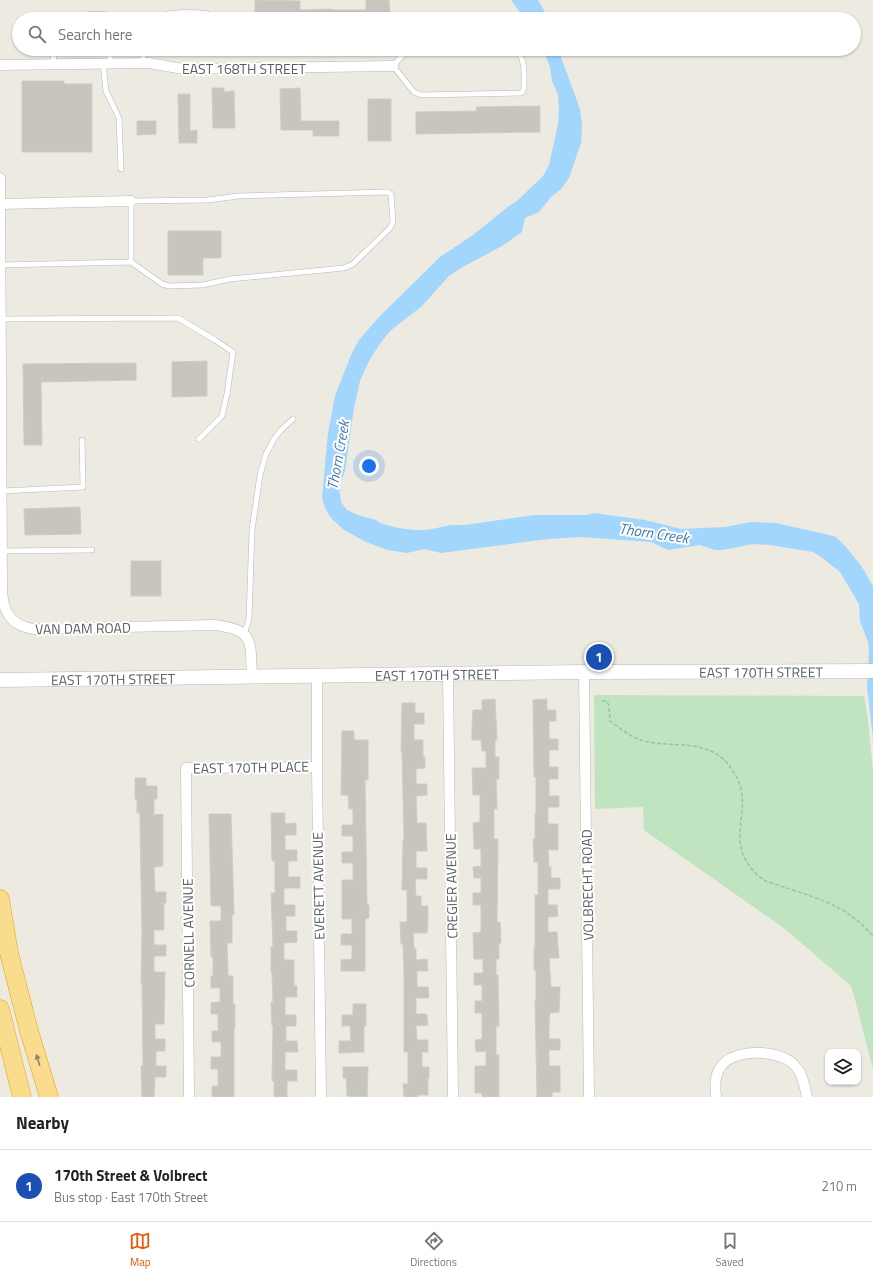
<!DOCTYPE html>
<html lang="en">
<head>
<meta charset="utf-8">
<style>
  :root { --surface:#fff; --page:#f6f6f6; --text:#222; --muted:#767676; --line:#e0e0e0; --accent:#ea580c }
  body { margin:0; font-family:"Titillium Web",sans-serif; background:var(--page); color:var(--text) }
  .controls { position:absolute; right:12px; bottom:12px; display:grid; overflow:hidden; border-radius:8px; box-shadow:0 1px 3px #0004 }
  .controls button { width:36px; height:36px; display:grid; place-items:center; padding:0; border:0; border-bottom:1px solid var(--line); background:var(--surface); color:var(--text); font:20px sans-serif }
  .you { position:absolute; left:369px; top:466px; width:14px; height:14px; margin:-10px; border:3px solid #fff; border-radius:50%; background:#1a73e8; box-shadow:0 0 0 6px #1a73e833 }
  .badge { display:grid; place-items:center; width:26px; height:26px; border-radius:50%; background:var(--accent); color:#fff; font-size:13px; font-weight:700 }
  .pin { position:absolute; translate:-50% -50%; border:2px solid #fff; box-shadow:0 1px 4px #0006 }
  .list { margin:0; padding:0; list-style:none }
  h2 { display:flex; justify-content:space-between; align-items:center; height:52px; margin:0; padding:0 16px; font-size:17px }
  h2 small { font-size:13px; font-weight:400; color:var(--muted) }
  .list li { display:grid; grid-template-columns:26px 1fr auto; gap:12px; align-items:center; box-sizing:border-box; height:72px; padding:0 16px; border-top:1px solid var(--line) }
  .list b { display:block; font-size:15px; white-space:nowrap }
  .list p { margin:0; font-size:13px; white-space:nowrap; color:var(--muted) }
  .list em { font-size:13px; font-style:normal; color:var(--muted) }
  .icon { flex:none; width:22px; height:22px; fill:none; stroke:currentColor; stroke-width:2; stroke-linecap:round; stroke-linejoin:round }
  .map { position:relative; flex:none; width:873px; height:1097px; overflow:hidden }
  .search { position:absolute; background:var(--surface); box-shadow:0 1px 3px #0004; left:12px; right:12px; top:12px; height:44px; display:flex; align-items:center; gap:10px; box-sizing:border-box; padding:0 14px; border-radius:22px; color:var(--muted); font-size:15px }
  .sheet { height:124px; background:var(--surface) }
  nav { display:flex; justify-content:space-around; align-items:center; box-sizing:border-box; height:56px; border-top:1px solid var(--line); background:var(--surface); font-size:11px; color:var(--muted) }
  nav a { display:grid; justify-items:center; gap:2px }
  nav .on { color:var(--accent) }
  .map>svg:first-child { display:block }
  .green { fill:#bfe4bf }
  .water { fill:#a2d6fd }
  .building { fill:#c8c5bf; stroke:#d1ccc0 }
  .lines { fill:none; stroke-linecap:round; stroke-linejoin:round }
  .lane-casing { stroke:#b4b8bc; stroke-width:6 }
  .street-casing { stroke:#b4b8bc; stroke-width:11 }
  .secondary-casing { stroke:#b5b9be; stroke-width:15 }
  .highway-casing { stroke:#e89f06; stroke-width:19 }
  .path { stroke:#98c4a4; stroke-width:1.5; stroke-dasharray:4 2; stroke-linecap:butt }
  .lane { stroke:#fff; stroke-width:5 }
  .street { stroke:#fff; stroke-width:10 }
  .secondary { stroke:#fff; stroke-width:14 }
  .highway { stroke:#fadd8c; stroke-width:18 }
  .oneway { fill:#8a846f }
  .labels { text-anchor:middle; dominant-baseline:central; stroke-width:4; stroke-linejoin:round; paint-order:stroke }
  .street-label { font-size:14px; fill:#5a5e62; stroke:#fff }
  .water-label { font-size:15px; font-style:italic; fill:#4077ae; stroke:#fff }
</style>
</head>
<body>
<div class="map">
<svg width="873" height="1097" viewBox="0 0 873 1097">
  <rect width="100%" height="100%" fill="#edeae2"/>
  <polygon class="green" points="594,695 864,696 868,721 873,770 873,1069 852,988 850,985 785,929 644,830 643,807 595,809"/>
  <g class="water">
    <polygon points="511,0 538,0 545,12 547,19 525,19"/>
    <polygon points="543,49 558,49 580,109 582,126 581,143 569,178 562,188 551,197 539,212 525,218 522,232 502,246 461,268 449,276 422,306 390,331 379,345 369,361 360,381 354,408 345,471 339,486 340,495 341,502 347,510 358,515 376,520 380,523 398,528 414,530 427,530 451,525 465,525 535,515 587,515 594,513 645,520 681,529 725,527 751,522 776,523 825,534 836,537 846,547 862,567 873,586 873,738 867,687 869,651 868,642 860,621 859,604 840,572 821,557 813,552 770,545 753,544 723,550 715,550 700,545 668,550 651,542 580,537 548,539 441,553 425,549 407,553 388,550 366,542 344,530 331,518 325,508 322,498 328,433 335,396 351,355 359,340 379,317 440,257 473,235 509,206 517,201 543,176 549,165 558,124 559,109 558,95 552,81 550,67"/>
  </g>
  <g class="building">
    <polygon points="255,0 300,1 300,10 331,9 331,10 366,10 366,0 389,0 390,19 255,19"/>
    <polygon points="22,81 64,81 64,84 92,84 92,152 22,152"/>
    <polygon points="212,88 224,88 224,92 234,91 235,128 213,128"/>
    <polygon points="300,88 301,121 339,121 339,136 313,136 313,130 281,130 280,89"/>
    <polygon points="178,94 190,94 190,131 197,130 197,143 179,143"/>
    <rect x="368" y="99" width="23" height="42"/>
    <polygon points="540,106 540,132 416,134 416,112 477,111 476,107"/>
    <polygon points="137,121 156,121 156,134 137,135"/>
    <polygon points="168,231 221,231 221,258 203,258 203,275 168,275"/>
    <polygon points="207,361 207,396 172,397 172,362"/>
    <polygon points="136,363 136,380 41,382 42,445 24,445 23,364"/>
    <polygon points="80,507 81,534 25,535 24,509"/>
    <rect x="131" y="561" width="30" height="35"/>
    <polygon points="495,699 497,740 495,740 495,757 499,757 499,779 496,779 497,809 494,809 494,839 498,839 497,922 500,922 501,943 499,943 499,959 496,959 496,975 498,975 499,1026 496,1026 496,1055 499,1055 499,1097 482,1097 482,1093 475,1093 475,1066 486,1066 486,1051 476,1052 475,1040 482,1039 482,1013 475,1013 475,1001 482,1001 482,985 474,985 474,973 483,973 483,959 474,959 473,933 481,932 481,905 473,905 473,893 481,893 481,878 474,878 473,867 481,866 481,849 474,849 473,823 480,822 480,795 473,795 472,768 486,768 486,751 482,751 481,740 472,740 472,728 473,710 482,710 482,700"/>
    <polygon points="547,699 547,710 556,710 556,721 549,721 549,739 558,739 558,750 549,750 549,767 558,767 558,779 549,779 549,796 559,796 559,807 548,807 548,824 558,824 558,850 548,850 549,867 551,867 551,878 560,878 560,889 548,889 548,905 557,905 558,916 548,917 548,932 557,932 558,947 559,958 549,958 551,987 560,987 559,1012 550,1013 549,1024 549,1039 560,1039 560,1050 549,1050 549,1066 560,1066 560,1092 552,1092 552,1097 537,1097 535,1001 536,1001 536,970 534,970 534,947 535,947 535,895 538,895 538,862 534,862 533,839 535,839 535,814 536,813 536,777 534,777 533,700"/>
    <polygon points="402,703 415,703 415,713 424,713 424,724 414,724 414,740 423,740 423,757 425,757 425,768 416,769 416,784 427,784 427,795 416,796 417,823 426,823 427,851 416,851 416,868 427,868 427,879 415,879 416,896 421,896 421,906 428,906 428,918 427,933 413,933 414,949 416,949 416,960 427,959 428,971 417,971 417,987 428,987 429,998 416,998 416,1014 427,1014 428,1025 416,1026 417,1040 428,1040 428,1052 422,1052 422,1067 429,1067 429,1078 428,1078 428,1095 418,1095 418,1097 404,1097 403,1084 408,1084 408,1052 404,1052 404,971 403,944 401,944 400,922 407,922 407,890 402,890 403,840 404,840 402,751 401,751"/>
    <polygon points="342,731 354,731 354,740 368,740 368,780 365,780 367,905 369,905 369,918 365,919 365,971 341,971 341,960 352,959 352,945 341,945 341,934 352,934 352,919 342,919 342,880 353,880 353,863 342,863 342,852 353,852 353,836 342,836 342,825 353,825 353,809 349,809 348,795 341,795"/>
    <polygon points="135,778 146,778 146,786 157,786 157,799 154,799 154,815 163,814 163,866 154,867 155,892 166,892 166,903 164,903 164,930 154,930 154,945 166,945 166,956 154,956 154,972 165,972 164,1024 155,1024 155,1039 165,1039 165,1051 156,1051 156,1066 166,1066 166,1077 155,1077 154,1097 142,1097 141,1066 143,1066 142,983 141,983 142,935 140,825 140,813 137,813 137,799 135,799"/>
    <polygon points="271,813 285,813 285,824 296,823 296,835 285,835 285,850 297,850 297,861 288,861 288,877 300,877 300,888 284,888 284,905 295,905 295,916 286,916 286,931 297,931 297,942 284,943 284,960 294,960 294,986 297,986 297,997 285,997 285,1015 296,1015 296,1026 286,1026 286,1041 297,1041 298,1052 285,1052 285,1070 297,1070 297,1081 287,1081 287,1097 274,1097 274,1081 272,1081 273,1026 272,1026 271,1002 273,1002 272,972 271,972 271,947 273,947 271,893 275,893 275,861 272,861"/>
    <polygon points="209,814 231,814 234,915 232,915 232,943 227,943 228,976 233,976 233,1004 235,1004 235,1028 234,1028 234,1097 212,1097 212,1086 218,1086 218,1069 211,1069 211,1057 221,1057 221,1042 212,1042 212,1031 218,1031 218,1014 211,1014 211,1003 220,1002 220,988 211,988 211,976 213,976 213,957 211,957 210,921 221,921 221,906 211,906"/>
    <polygon points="353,1004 366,1004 366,1026 364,1026 364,1052 339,1053 339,1041 351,1041 350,1026 342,1026 342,1015 353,1015"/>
    <polygon points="343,1067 368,1067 367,1097 347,1096 346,1078 343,1078"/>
  </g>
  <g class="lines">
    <defs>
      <g id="lane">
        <path d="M 59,19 C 66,16 99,13 107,15 C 109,16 110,17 111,19"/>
        <path d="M 155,19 C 169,10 190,13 206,13"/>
        <polyline points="110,49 110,63"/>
        <polyline points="143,49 143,63"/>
        <path d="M 408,49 L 393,66 L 414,92 L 421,95 L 521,93 L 523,91 L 524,88 C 524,73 526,61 516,49"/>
        <polyline points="103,63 106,91 119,118 121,169"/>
        <polyline points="53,64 54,49"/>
        <polyline points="1,265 131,262 131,201 208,200 239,196 388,192 391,194 393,222 390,228 353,264 344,268 230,279 203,285 169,286 162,284 131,262"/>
        <polyline points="2,319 178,318 215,340 233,352 227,394 222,416 199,439"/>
        <polyline points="2,491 83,487 82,440"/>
        <polyline points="2,551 92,550"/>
        <polyline points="244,634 249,619 252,530 260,475 266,454 274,439 281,430 293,419"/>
      </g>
      <g id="street">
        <polyline points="0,65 149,63 183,69 393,66"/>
        <path d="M 0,178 L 2,590 C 3,612 11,626 34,629 L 215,625 C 255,630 250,641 252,676"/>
        <polyline points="1,204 131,201"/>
        <polyline points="584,672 589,1097"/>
        <polyline points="448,674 453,1097"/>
        <polyline points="317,675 317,767 321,1097"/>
        <polyline points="189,1097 186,768 317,767"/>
        <path d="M 716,1097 C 715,1085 714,1074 723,1064 C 737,1048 784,1049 797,1068 C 803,1076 805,1087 807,1097"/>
      </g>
      <g id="secondary">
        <path id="s1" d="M 0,680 L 584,672 L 873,671"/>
      </g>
      <g id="highway">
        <polyline points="0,899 9,953 29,1031 49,1097"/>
        <polyline points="0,1009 22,1097"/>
      </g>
    </defs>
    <use href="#lane" class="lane-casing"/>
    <use href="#street" class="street-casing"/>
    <use href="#secondary" class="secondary-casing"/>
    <use href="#highway" class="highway-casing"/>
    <path class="path" d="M 602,701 L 606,701 L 609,705 L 610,721 C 621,729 630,737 644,741 C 666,747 693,741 715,753 C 722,757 728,763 732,770 C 757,802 726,836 749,865 C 752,870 759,877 764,880 C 769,883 776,884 781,886 C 798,892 816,897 833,905 C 848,912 862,923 873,936"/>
    <use href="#lane" class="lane"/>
    <use href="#street" class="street"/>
    <use href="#secondary" class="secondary"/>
    <use href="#highway" class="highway"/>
  </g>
  <defs><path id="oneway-solid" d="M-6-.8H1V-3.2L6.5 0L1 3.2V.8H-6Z"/></defs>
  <use class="oneway" href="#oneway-solid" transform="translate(38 1060) rotate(-107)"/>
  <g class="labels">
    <g class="street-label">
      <text x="244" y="68">EAST 168TH STREET</text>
      <text transform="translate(83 628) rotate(-1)">VAN DAM ROAD</text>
      <text stroke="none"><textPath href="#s1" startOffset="761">EAST 170TH STREET</textPath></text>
      <text stroke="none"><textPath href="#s1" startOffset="437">EAST 170TH STREET</textPath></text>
      <text stroke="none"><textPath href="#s1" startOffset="113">EAST 170TH STREET</textPath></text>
      <text transform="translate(251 767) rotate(-1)">EAST 170TH PLACE</text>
      <text transform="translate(587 885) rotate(-91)">VOLBRECHT ROAD</text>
      <text transform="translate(318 886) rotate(-91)">EVERETT AVENUE</text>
      <text transform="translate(451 886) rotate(-91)">CREGIER AVENUE</text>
      <text transform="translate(188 933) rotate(-91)">CORNELL AVENUE</text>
    </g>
    <g class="water-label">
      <text transform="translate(338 455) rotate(-80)">Thorn Creek</text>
      <text transform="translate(654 533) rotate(8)">Thorn Creek</text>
    </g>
  </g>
</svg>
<div class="controls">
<button><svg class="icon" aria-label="layers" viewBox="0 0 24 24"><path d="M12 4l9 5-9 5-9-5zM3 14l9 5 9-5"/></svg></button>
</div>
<div class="you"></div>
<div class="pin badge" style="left:599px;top:657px;background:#1a4fb4">1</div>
<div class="search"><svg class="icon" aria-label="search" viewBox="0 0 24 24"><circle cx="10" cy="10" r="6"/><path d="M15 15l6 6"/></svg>Search here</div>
</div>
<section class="sheet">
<h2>Nearby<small></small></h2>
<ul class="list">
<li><span class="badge" style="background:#1a4fb4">1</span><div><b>170th Street &amp; Volbrect</b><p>Bus stop · East 170th Street</p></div><em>210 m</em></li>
</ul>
</section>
<nav>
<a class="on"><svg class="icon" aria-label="map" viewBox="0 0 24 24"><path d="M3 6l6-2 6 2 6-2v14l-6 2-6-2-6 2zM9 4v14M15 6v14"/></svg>Map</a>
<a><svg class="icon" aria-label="directions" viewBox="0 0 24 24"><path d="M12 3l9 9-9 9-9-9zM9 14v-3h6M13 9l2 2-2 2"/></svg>Directions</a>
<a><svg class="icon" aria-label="saved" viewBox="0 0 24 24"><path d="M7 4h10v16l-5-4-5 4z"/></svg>Saved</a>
</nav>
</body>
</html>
